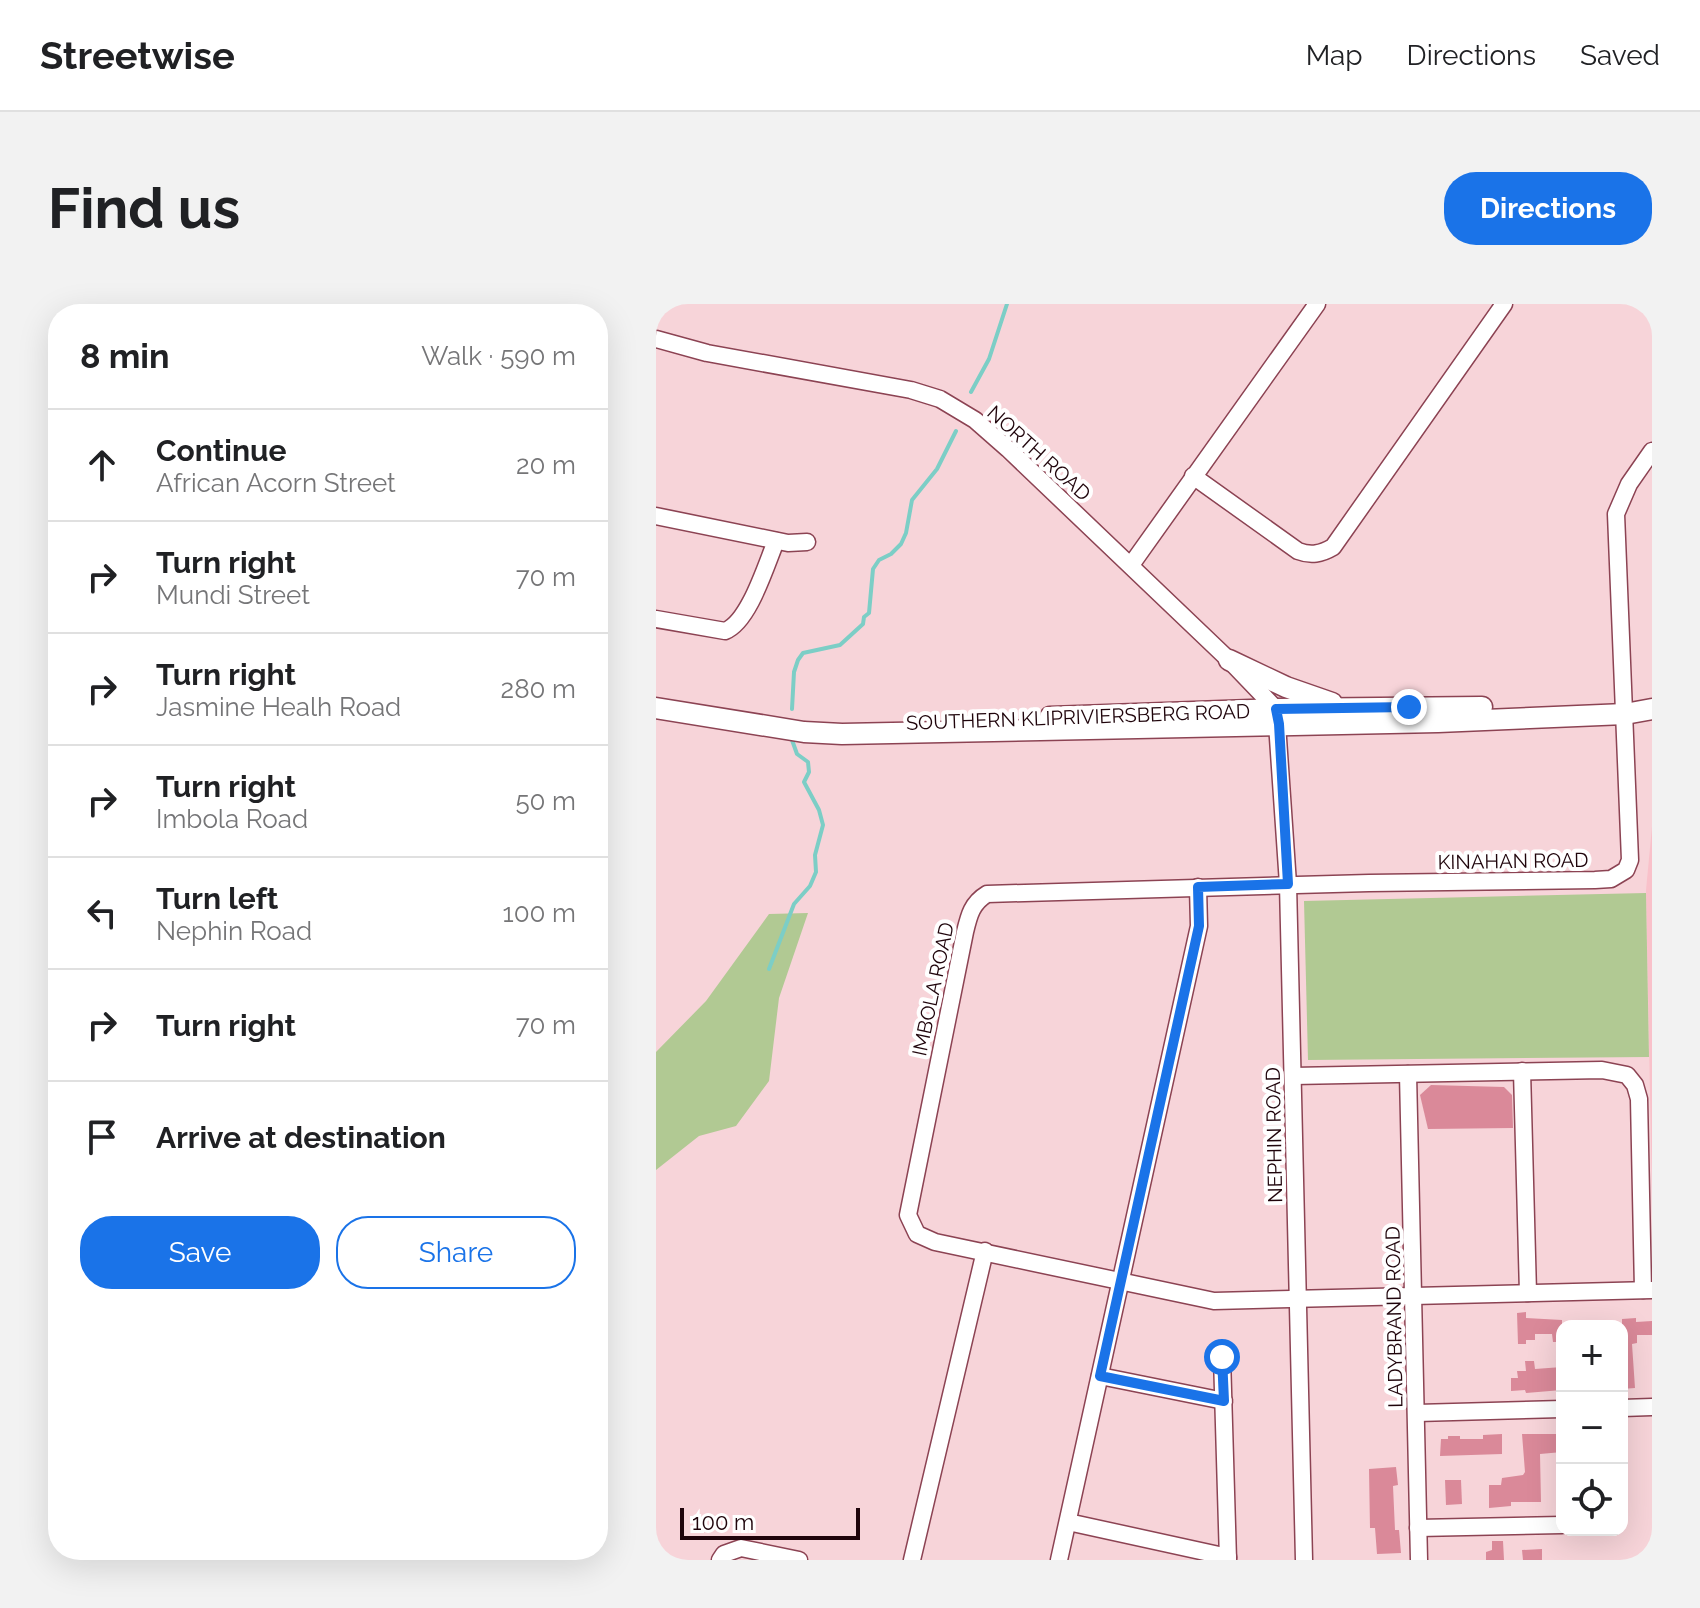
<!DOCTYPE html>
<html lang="en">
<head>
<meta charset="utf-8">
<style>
  :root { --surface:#fff; --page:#f2f2f2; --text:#202124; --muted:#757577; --line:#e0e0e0; --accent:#1a73e8 }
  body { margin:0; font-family:Raleway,sans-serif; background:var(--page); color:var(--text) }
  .controls { position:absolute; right:24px; bottom:24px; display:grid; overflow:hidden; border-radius:16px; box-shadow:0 8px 32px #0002 }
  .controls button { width:72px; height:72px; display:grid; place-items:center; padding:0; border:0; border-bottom:2px solid var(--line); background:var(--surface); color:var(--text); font:40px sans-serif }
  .scale { position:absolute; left:24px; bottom:20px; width:180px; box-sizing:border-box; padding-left:8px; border:4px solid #1f040b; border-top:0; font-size:22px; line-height:28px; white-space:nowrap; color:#1f040b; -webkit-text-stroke:6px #fff; paint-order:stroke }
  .stop { position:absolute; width:24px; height:24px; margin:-18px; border:6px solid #1a73e8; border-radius:50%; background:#fff }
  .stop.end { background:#1a73e8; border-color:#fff; box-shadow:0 2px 8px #0008 }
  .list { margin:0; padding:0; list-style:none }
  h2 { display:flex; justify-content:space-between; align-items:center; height:104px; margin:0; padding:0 32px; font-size:34px }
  h2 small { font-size:26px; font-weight:400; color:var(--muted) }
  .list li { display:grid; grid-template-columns:52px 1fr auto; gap:24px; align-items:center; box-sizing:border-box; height:112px; padding:0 32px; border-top:2px solid var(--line) }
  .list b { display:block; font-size:30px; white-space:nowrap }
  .list p { margin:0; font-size:26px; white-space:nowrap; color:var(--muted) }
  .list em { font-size:26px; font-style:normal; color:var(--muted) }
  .actions { display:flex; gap:16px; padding:24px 32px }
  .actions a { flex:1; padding:18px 0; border:2px solid var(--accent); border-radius:32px; text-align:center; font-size:28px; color:var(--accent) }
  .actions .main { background:var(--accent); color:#fff }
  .icon { flex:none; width:44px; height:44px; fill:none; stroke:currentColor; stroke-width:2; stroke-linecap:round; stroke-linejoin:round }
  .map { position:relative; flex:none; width:996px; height:1256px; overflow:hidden; border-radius:32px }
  header { display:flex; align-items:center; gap:48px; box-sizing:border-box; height:112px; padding:0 40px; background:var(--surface); border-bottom:2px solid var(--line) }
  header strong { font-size:38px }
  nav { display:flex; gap:44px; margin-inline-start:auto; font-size:28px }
  .intro { display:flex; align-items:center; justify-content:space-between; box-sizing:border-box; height:192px; padding:0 48px }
  h1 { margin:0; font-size:56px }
  .button { padding:20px 36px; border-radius:32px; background:var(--accent); color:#fff; font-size:28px; font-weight:700 }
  main { display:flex; gap:48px; padding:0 48px }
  aside { flex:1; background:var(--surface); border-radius:32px; box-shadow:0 8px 32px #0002 }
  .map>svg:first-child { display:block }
  .built { fill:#f9c1ca }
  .green { fill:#b1c993 }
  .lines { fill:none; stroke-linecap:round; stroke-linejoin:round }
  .stream { stroke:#7ccec6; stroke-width:4 }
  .building { fill:#da8999 }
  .minor-casing { stroke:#8c4353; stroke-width:19 }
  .major-casing { stroke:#8c4353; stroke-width:23 }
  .minor { stroke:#fff; stroke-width:16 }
  .major { stroke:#fff; stroke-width:20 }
  .route { stroke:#1a73e8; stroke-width:10 }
  .labels { text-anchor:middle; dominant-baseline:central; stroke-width:8; stroke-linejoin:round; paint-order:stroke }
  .street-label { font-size:20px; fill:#1f040b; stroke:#fff }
</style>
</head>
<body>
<header>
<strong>Streetwise</strong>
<nav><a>Map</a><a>Directions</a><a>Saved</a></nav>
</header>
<div class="intro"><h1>Find us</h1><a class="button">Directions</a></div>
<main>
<aside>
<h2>8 min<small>Walk · 590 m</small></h2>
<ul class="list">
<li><svg class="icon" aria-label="ahead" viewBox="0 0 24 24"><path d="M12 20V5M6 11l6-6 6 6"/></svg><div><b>Continue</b><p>African Acorn Street</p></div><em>20 m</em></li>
<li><svg class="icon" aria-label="right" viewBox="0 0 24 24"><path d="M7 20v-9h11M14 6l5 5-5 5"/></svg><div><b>Turn right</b><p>Mundi Street</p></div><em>70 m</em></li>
<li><svg class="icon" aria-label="right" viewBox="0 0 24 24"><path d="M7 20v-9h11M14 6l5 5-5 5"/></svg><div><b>Turn right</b><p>Jasmine Healh Road</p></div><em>280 m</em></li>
<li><svg class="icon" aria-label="right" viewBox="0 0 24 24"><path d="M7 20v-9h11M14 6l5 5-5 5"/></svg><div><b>Turn right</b><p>Imbola Road</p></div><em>50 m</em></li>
<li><svg class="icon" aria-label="left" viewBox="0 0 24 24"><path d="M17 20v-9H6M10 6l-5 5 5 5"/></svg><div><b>Turn left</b><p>Nephin Road</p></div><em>100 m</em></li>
<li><svg class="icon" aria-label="right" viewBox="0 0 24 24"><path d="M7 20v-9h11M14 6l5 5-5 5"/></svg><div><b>Turn right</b></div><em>70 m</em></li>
<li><svg class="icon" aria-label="arrive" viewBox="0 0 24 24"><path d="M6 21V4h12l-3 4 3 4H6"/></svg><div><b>Arrive at destination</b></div></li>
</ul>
<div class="actions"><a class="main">Save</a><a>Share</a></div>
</aside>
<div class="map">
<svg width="996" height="1256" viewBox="0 0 996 1256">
  <rect width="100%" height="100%" fill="#f7d4d9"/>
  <polygon class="built" points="996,523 996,891 990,586"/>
  <g class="green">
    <polygon points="990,589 993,753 652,756 648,597"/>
    <polygon points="152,609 123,694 113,777 80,822 43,832 0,866 0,748 50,697 113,610"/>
  </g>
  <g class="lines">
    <g class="stream">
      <polyline points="315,88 333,55 351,0"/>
      <polyline points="136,405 138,368 142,356 147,349 184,341 207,320 208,313 213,309 217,265 223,256 235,250 245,240 250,229 256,196 281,165 300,127"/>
      <polyline points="113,665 138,600 154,582 160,568 159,551 167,521 163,506 148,478 153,468 152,458 141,450 136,436"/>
    </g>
  </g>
  <g class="building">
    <polygon points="775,781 848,783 856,791 857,824 772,825 764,791"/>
    <polygon points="870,1008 870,1014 906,1016 906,1038 897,1038 896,1030 879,1030 879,1036 870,1036 870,1040 862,1040 861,1009"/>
    <polygon points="980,1014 980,1018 996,1017 996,1031 981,1031 981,1039 976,1040 979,1084 966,1085 966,1015"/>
    <polygon points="869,1057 878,1057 879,1065 906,1063 906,1086 870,1089 869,1086 855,1087 855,1074 862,1074 861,1067 870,1067"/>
    <polygon points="846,1130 846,1150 784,1152 785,1135 792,1135 792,1132 804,1132 804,1135 827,1135 827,1131"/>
    <polygon points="866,1130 906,1130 906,1148 884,1150 885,1198 855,1198 855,1202 833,1204 833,1181 845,1181 846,1174 867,1171 869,1168"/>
    <polygon points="740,1163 742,1181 737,1182 739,1226 743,1226 745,1249 721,1250 719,1224 714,1224 713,1165"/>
    <polygon points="789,1176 805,1176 806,1200 790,1201"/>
    <polygon points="836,1237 847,1237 848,1256 830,1256 830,1248 836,1246"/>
    <polygon points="886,1245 886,1256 867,1256 866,1246"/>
  </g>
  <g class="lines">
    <defs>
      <g id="minor">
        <polyline points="0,35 51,49 255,86 284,95 319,116 352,145 573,356 620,405 632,580 648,1256"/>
        <path d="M 996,147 L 973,180 L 960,210 L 974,556 L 970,566 L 955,575 L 939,576 L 713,579 L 331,590 C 316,599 313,611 309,628 L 252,911 L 261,930 L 279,938 L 558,997 L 996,986"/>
        <path d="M 537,172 L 642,247 C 655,252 665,250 677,243 L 848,0"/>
        <polyline points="0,212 132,239 151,238"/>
        <polyline points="475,261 661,0"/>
        <path d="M 0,315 L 69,327 C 93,318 110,261 120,237"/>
        <polyline points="866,767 872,989"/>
        <polyline points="752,770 763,1256"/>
        <polyline points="637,772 946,766 971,771 979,781 983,795 987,986"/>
        <polyline points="566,1053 572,1256"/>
        <polyline points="444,1072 568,1097"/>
        <polyline points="966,1104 996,1103"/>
        <polyline points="761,1109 906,1105"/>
        <polyline points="412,1218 572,1253"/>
        <polyline points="762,1224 906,1221"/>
        <polyline points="64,1256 68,1250 85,1244 143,1256"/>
        <polyline points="256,1256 329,947"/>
        <polyline points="403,1256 543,622 542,583"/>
      </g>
      <g id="major">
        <polyline points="573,356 630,383 676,399"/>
        <polyline points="0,404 148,428 186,430 782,418 969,410 996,405"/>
        <polyline points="394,413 620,405 826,403"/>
      </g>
    </defs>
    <use href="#minor" class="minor-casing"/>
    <use href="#major" class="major-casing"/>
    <use href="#minor" class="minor"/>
    <use href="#major" class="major"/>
  </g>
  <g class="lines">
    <polyline class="route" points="566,1053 568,1097 444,1072 543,622 542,583 632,580 623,420 620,405 753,403"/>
  </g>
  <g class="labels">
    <g class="street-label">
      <text transform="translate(383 149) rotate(42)">NORTH ROAD</text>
      <text transform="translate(422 413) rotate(-2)">SOUTHERN KLIPRIVIERSBERG ROAD</text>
      <text transform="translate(857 557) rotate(-1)">KINAHAN ROAD</text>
      <text transform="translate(277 685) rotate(-78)">IMBOLA ROAD</text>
      <text transform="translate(618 831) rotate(-91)">NEPHIN ROAD</text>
      <text transform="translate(738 1013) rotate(-91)">LADYBRAND ROAD</text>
    </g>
  </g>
</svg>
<div class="controls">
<button>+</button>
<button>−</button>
<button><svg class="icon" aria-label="locate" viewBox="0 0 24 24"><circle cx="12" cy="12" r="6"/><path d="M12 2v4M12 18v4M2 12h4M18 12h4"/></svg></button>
</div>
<div class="scale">100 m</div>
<div class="stop" style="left:566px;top:1053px"></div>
<div class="stop end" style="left:753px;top:403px"></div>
</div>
</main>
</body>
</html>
